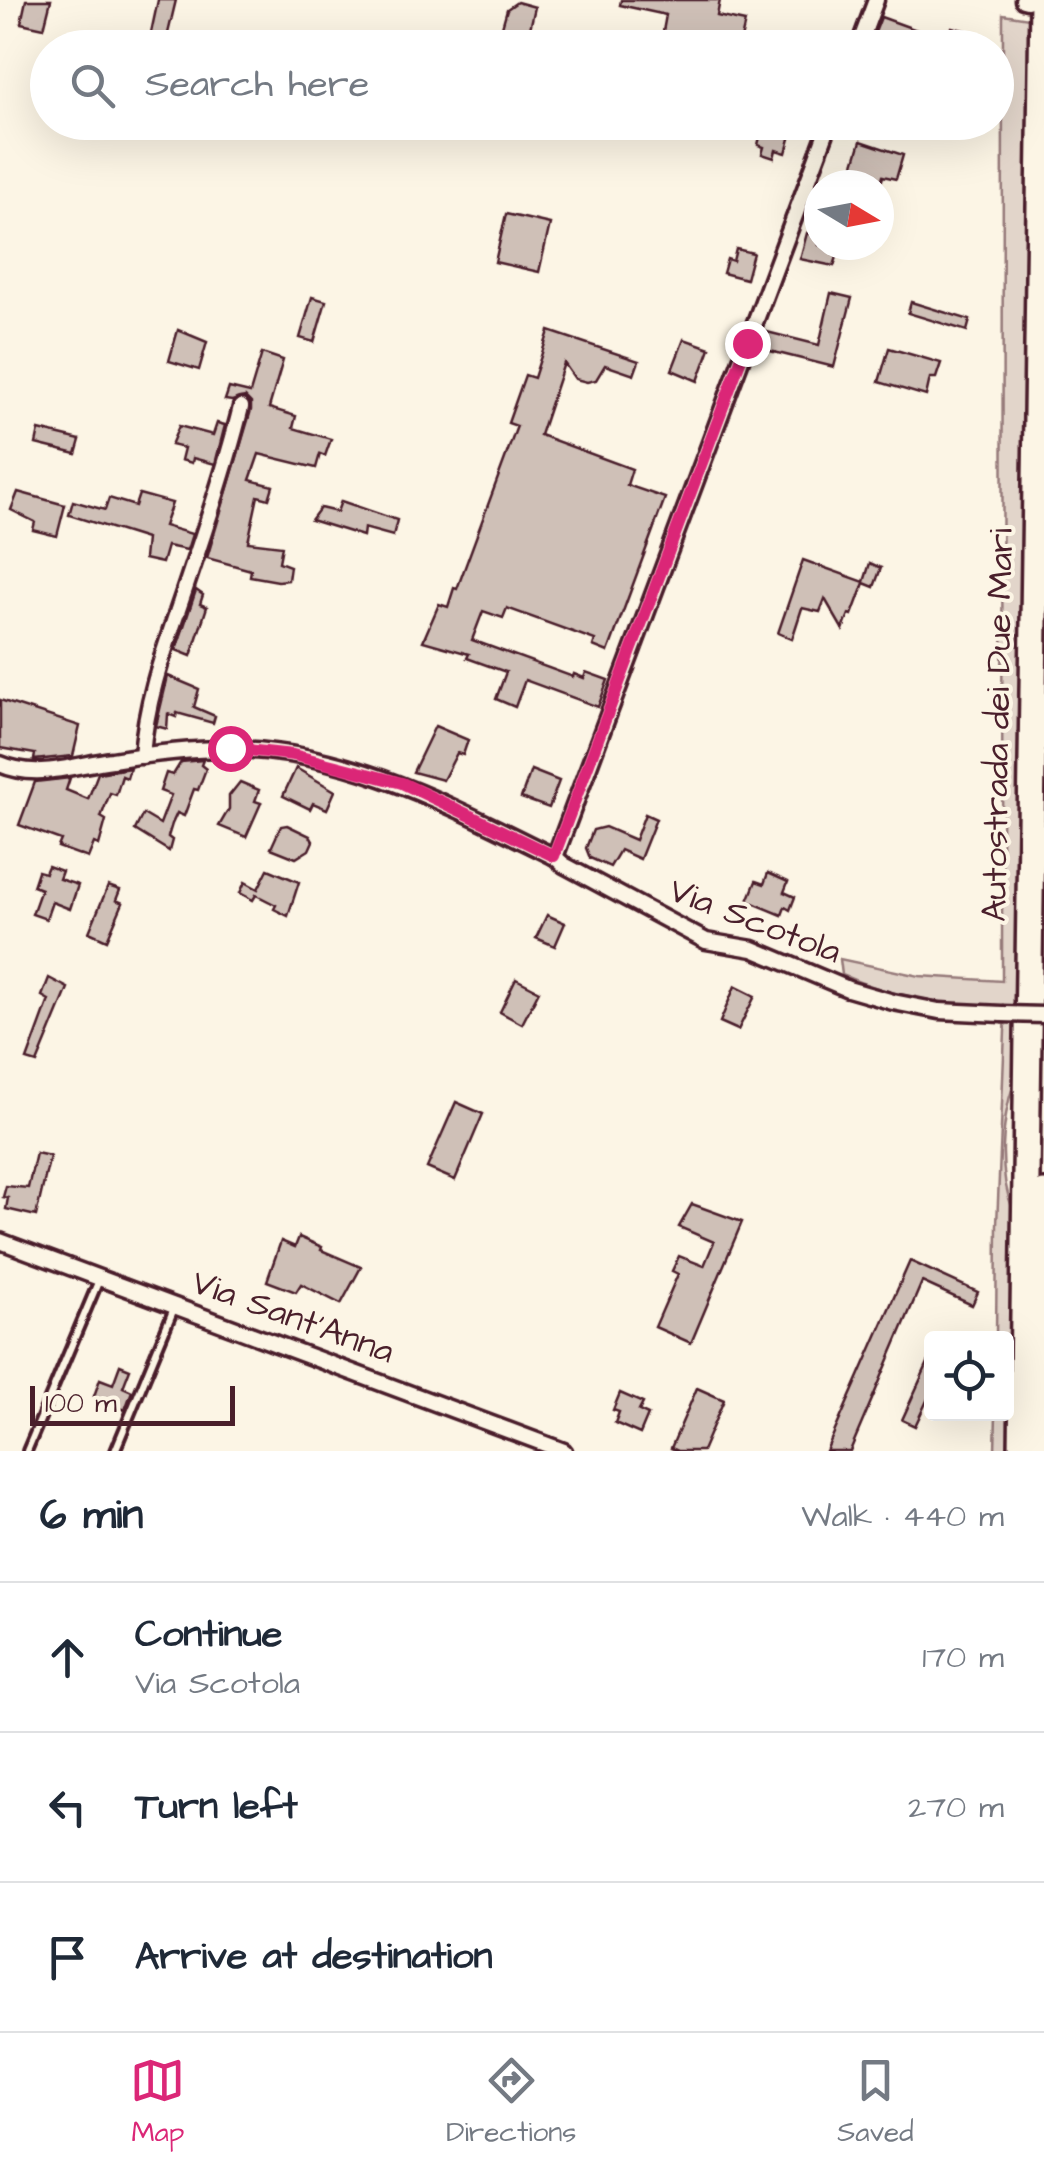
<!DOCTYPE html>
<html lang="en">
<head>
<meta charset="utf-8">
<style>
  :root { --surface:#fff; --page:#f6f6f7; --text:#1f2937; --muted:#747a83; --line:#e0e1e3; --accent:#db2777 }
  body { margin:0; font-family:"Architects Daughter",sans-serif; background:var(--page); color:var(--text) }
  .controls { position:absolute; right:30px; bottom:30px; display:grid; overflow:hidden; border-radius:10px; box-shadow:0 10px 40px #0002 }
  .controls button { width:90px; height:90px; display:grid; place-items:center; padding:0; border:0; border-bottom:2px solid var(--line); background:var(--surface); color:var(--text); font:50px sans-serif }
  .compass { position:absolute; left:804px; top:170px; width:90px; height:90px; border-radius:50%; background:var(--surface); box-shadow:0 10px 40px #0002; rotate:100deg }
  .scale { position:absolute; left:30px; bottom:25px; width:205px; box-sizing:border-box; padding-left:10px; border:5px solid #4a1f2b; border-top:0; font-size:28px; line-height:35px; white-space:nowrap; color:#4a1f2b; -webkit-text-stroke:8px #fcf5e5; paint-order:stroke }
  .stop { position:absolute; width:30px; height:30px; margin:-22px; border:8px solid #db2777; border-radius:50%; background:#fff }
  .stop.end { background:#db2777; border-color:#fff; box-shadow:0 2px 10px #0008 }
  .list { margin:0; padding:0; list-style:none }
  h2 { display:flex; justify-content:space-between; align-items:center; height:130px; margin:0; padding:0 40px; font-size:42px }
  h2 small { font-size:32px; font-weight:400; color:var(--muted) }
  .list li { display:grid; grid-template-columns:65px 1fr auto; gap:30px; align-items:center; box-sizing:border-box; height:150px; padding:0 40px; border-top:2px solid var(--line) }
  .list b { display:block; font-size:38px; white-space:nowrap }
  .list p { margin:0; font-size:32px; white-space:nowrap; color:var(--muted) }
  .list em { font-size:32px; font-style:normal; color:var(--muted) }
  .icon { flex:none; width:55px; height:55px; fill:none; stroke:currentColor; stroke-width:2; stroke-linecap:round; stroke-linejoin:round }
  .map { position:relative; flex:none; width:1044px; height:1451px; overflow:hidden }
  .search { position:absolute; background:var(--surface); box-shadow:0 10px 40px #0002; left:30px; right:30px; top:30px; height:110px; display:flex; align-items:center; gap:25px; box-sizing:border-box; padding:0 35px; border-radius:55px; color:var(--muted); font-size:38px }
  .sheet { height:580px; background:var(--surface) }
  nav { display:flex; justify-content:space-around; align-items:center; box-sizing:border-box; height:140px; border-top:2px solid var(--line); background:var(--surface); font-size:28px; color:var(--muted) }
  nav a { display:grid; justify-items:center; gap:5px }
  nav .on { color:var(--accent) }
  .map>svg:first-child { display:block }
  .green { fill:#e2d5ca; stroke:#967a7a; stroke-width:2.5 }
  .building { fill:#cfc0b7; stroke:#4a1f2b; stroke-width:2.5 }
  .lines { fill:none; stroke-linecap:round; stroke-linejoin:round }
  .lane-casing { stroke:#4a1f2b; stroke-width:14 }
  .street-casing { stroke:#4a1f2b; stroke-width:21 }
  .highway-casing { stroke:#4a1f2b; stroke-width:32 }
  .lane { stroke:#fcf5e5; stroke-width:6 }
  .street { stroke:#fcf5e5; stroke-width:14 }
  .highway { stroke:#fcf5e5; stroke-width:25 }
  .street-bridge-casing { stroke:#4a1f2b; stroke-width:21; stroke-linecap:butt }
  .street-bridge { stroke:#fcf5e5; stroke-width:14 }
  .route { stroke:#db2777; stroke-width:12 }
  .labels { text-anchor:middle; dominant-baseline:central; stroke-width:8; stroke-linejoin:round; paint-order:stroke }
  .street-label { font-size:35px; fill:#4a1f2b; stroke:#fcf5e5 }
</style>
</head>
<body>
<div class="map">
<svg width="1044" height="1451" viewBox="0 0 1044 1451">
  <rect width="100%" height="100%" fill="#fcf5e5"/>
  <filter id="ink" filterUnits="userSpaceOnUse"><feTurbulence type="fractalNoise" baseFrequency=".01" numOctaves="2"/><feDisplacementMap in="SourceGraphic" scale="20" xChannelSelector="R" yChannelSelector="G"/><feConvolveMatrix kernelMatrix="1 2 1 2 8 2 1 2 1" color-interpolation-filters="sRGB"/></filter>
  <g filter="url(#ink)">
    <path class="green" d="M 1003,14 L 1029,18 L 1014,1083 C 1001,1121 998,1173 1013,1210 L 1009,1451 L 995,1451 L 996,1414 L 1006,1414 L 1006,1338 L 996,1338 L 997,1225 L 1006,1007 C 948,1004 896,999 842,975 L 840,959 L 919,976 L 1002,981 Z"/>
    <g class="building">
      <polygon points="26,0 51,0 44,28 21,23"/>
      <polygon points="158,0 176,0 165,46 149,42"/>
      <polygon points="621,0 720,0 717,16 745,22 739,48 687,37 685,48 660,48 666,15 620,5"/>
      <polygon points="517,2 535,7 529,33 502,27 507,9"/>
      <polygon points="881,17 925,33 923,37 947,44 952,27 975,33 975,48 892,48 872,40"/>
      <polygon points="763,125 791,135 786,153 776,150 774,158 762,154 764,147 758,145"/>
      <polygon points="861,141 903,155 896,179 883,176 882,180 852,171"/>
      <polygon points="506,214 550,224 539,272 495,262"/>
      <polygon points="807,233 819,237 819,245 841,245 834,266 800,259"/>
      <polygon points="736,249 753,253 746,279 723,273 727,259 733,261"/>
      <polygon points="831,293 852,298 834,367 758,348 763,331 819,345"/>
      <polygon points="312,297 326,301 314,342 300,338"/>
      <polygon points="911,302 970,320 967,331 908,313"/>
      <polygon points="178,330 207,342 199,370 169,361"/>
      <polygon points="549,331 639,361 634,375 605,365 596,380 587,382 575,379 564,363 540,435 632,469 627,485 665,498 608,652 593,646 595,640 507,608 503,618 483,611 472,640 573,677 574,674 584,678 586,672 608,680 598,707 525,680 515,707 496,699 506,672 467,658 469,654 423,641 439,604 448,607 454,588 457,589 517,426 508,423 525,375 534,378"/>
      <polygon points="684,339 710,348 698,381 672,370"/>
      <polygon points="889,348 941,363 936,378 930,378 926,396 879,382"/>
      <polygon points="262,353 283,360 269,408 296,416 293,428 331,439 325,456 320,454 316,468 259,454 250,480 273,486 269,499 258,496 248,542 282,546 279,562 290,566 288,580 278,581 250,576 251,570 207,558 251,410 251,403 245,397 232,401 225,400 229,388 250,393"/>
      <polygon points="217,423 225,425 215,464 193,458 192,463 181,460 184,448 171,445 179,426 213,435"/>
      <polygon points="39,430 80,440 76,454 36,444"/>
      <polygon points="18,492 65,505 57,536 33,530 35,522 11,510"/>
      <polygon points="139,494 172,503 164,526 192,534 187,550 167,546 162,563 144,559 146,539 69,515 73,501 105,510 109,498 135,506"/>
      <polygon points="341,501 397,520 393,536 364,528 363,536 311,520 320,508 337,512"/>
      <polygon points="803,560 864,582 870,563 881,568 874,587 864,583 852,615 849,614 843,630 825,599 820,612 802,608 792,639 778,633"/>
      <polygon points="196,590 203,595 200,604 207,607 191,656 176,650"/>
      <polygon points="168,676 199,689 194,707 215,716 213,723 177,713 176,717 168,714 167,729 156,726"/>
      <polygon points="0,700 80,726 73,756 34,760 35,754 0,748"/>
      <polygon points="435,726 468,740 463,755 457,753 443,780 413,772"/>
      <polygon points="203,760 201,765 206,769 198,790 194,789 184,816 177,813 172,824 168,837 172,840 169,851 135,830 143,814 160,824 171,795 160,791 166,773 173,775 181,762"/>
      <polygon points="130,768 127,778 122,776 116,795 110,793 101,817 106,820 99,845 94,843 88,858 58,847 61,840 19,825 35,782 70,778 66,790 88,799 98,773"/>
      <polygon points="296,768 335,791 327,809 313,803 310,809 283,796"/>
      <polygon points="531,770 559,781 549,808 521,798"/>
      <polygon points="240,782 259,790 255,801 261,803 246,837 219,826 229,809 229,796"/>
      <polygon points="645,814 656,819 640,859 620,850 610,867 590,858 586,848 593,830 605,827 635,840"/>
      <polygon points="287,825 310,836 313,841 309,850 296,858 271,848 281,826"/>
      <polygon points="48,866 62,871 59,879 78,885 70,909 52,902 46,919 32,914 41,889 33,886 38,871 45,873"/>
      <polygon points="268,869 299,882 288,916 274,909 276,905 256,895 253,900 240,893 245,882 258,889"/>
      <polygon points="768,873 788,882 784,892 795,897 790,910 785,907 782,915 748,901 756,881 764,884"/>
      <polygon points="108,886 120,890 116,900 123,903 107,940 89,932"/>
      <polygon points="547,915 565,923 555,946 536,938"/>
      <polygon points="49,978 68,988 37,1063 27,1060 49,1000 42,996"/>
      <polygon points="516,979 539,991 522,1024 500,1012"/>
      <polygon points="735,986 755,996 738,1030 720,1022"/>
      <polygon points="456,1102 483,1114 455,1180 427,1168"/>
      <polygon points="36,1153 50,1156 36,1216 6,1209 8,1198 3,1197 6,1186 28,1188"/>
      <polygon points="692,1204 742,1222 691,1343 655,1327 678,1274 672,1271 679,1256 704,1266 714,1242 679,1227"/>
      <polygon points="299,1237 322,1247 321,1250 361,1267 341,1304 301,1284 296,1292 267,1281 281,1241 295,1247"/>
      <polygon points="910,1261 978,1292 972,1305 922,1282 850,1451 826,1451"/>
      <polygon points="932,1354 932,1390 915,1426 902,1420"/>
      <polygon points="120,1365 130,1369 123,1387 132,1391 125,1410 94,1396 100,1379 113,1384"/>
      <polygon points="697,1388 724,1400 702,1451 678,1451 671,1448"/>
      <polygon points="620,1393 643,1403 639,1411 648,1415 640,1434 615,1423 619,1412 613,1410"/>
    </g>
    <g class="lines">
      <defs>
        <g id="lane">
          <polyline points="27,1451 99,1280"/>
          <polyline points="115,1451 175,1306"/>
        </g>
        <g id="street">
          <polyline points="1023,0 1027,1"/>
          <polyline points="858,48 876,0"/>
          <path d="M 142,756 C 146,694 170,635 189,577 C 208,521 227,464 241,407"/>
          <path d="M 0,764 C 37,780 74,765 112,760 C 149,754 188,749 225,749 C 344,748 451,806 555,857 L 564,865 L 706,941 L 753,949 L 848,989 L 893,1002 L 939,1011 L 1002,1014"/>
          <polyline points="555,857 830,122"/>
          <polyline points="0,1241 564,1451"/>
        </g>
        <g id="highway">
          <polyline points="1022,1451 1043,0"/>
          <polyline points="1040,1451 1044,1193"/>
        </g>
      </defs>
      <use href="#lane" class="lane-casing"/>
      <use href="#street" class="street-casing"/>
      <use href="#highway" class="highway-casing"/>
      <use href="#lane" class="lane"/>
      <use href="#street" class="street"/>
      <use href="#highway" class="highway"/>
      <defs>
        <polyline id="street-bridge" points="1002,1014 1044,1015"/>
      </defs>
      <use href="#street-bridge" class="street-bridge-casing"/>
      <use href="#street-bridge" class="street-bridge"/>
    </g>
  </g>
  <g class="lines" filter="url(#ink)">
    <polyline class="route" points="230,748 293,755 402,783 554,856 747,343"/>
  </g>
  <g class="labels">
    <g class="street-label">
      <text transform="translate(998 725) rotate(-89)">Autostrada dei Due Mari</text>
      <text transform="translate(755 921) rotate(21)">Via Scotola</text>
      <text transform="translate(293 1317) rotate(20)">Via Sant'Anna</text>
    </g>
  </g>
</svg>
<div class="controls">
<button><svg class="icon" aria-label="locate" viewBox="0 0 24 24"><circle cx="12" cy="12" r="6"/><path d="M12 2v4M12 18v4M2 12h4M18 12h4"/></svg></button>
</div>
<svg class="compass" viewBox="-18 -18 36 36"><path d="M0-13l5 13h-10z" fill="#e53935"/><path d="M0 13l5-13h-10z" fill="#747a83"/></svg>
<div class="scale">100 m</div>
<div class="stop" style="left:230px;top:748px"></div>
<div class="stop end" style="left:747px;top:343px"></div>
<div class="search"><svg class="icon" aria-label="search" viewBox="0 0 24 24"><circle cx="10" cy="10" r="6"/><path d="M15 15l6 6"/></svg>Search here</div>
</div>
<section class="sheet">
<h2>6 min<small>Walk · 440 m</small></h2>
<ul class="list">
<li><svg class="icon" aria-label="ahead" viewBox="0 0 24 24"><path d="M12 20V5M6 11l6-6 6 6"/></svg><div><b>Continue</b><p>Via Scotola</p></div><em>170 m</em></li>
<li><svg class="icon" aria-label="left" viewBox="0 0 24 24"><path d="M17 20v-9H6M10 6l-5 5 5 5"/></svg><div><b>Turn left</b></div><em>270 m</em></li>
<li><svg class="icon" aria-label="arrive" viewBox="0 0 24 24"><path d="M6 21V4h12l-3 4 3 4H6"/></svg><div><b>Arrive at destination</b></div></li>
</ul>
</section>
<nav>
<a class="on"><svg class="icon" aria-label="map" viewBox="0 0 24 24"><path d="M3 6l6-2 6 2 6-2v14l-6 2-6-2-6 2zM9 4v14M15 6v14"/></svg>Map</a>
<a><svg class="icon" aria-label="directions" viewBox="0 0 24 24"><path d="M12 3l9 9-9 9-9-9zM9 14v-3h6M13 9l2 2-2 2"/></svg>Directions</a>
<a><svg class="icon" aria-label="saved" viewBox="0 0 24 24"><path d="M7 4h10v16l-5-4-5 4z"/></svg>Saved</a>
</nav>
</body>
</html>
